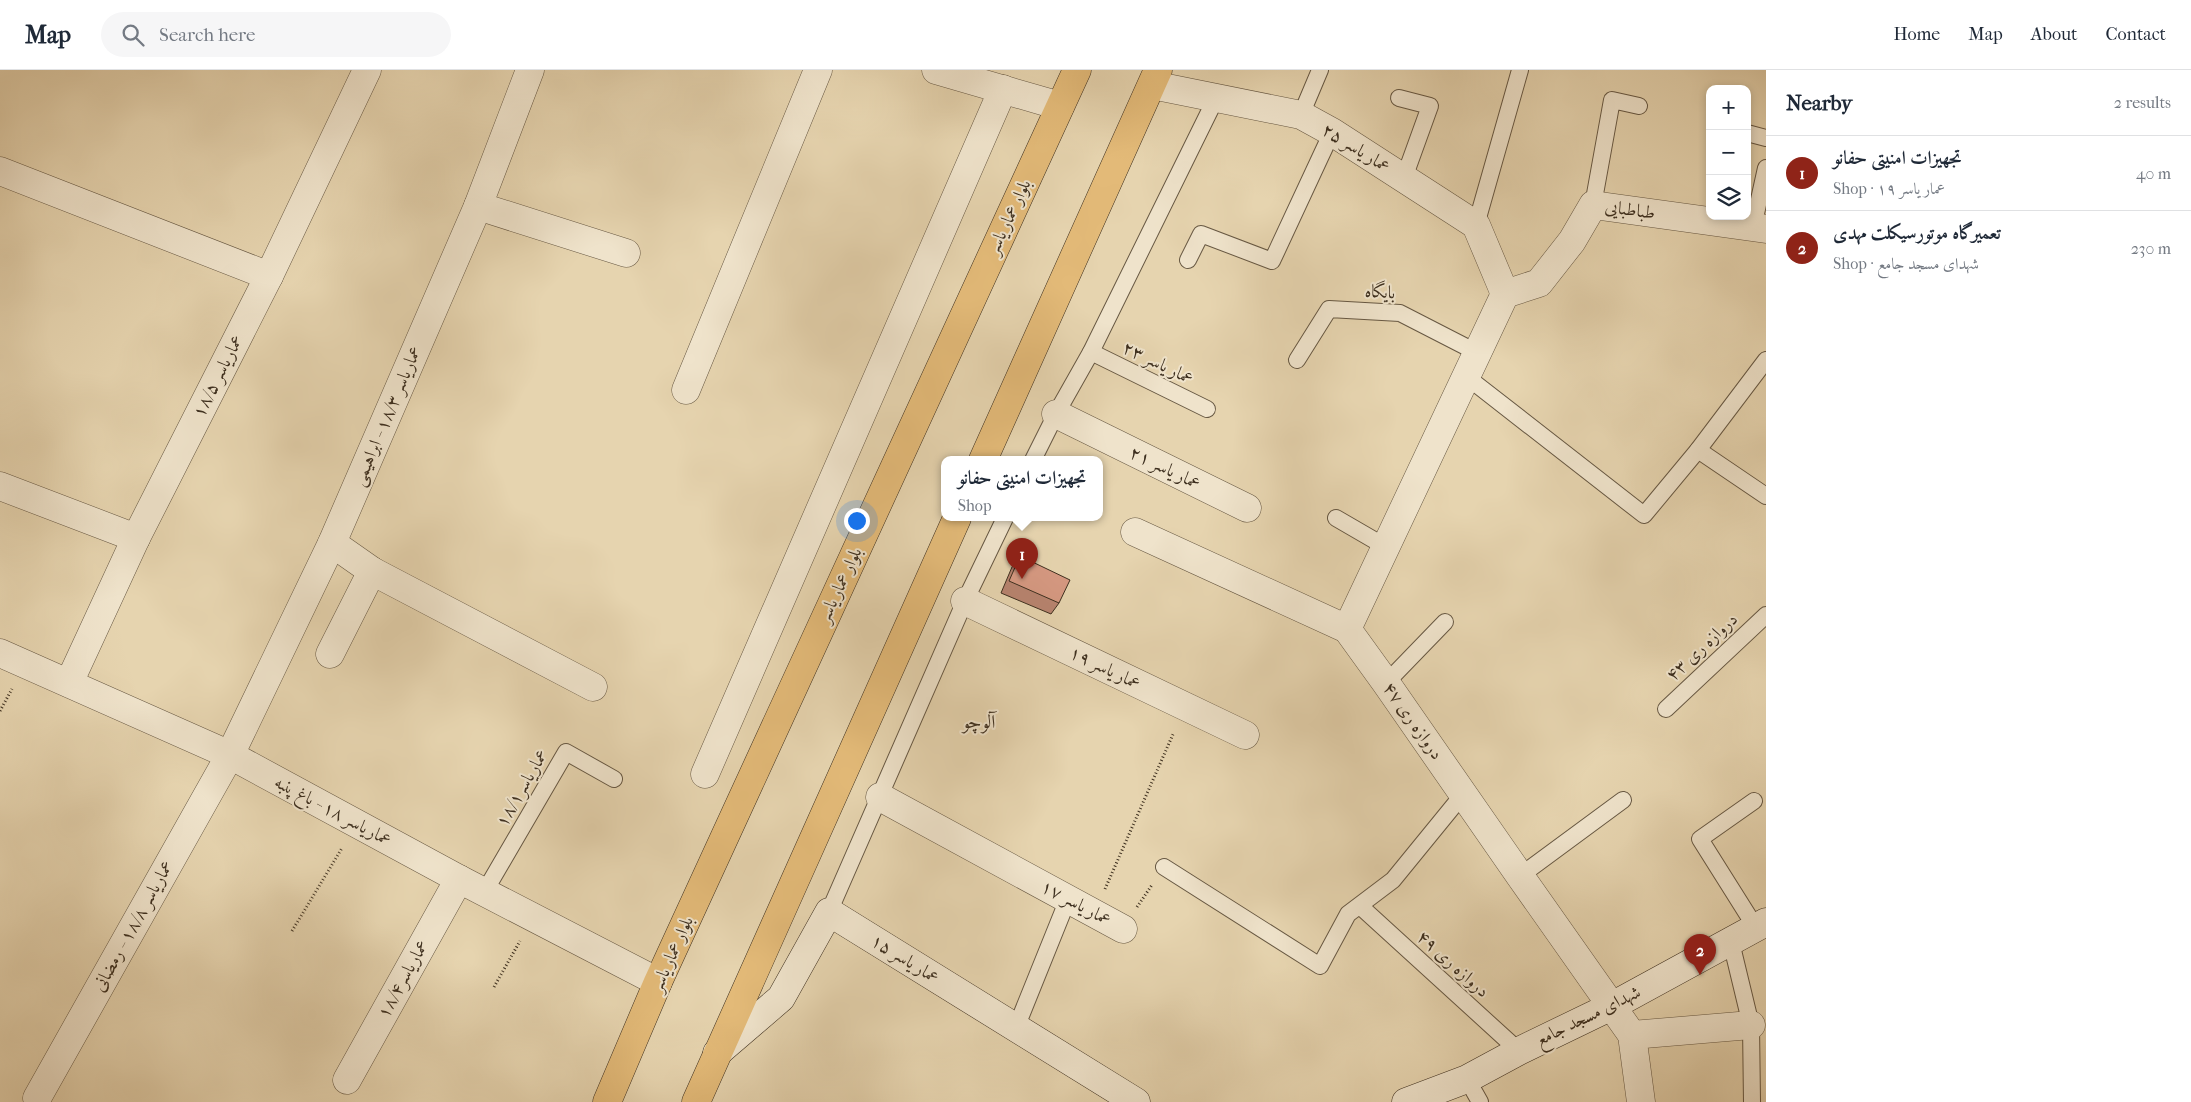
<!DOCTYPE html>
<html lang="en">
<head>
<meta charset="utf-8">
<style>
  :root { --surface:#fff; --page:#f6f6f7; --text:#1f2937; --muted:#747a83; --line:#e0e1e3; --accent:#8f2418 }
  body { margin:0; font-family:"IM FELL French Canon",Amiri,serif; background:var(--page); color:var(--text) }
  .controls { position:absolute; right:15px; top:15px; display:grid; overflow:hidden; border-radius:10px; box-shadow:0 2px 8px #0003 }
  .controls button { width:45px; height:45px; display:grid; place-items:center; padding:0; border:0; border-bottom:1px solid var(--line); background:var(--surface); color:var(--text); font:25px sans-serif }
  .you { position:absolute; left:856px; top:450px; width:18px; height:18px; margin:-12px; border:4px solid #fff; border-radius:50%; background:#1a73e8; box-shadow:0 0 0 8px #1a73e833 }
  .badge { display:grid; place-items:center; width:32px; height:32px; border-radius:50%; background:var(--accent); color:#fff; font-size:16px; font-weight:700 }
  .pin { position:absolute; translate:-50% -41px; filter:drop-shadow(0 1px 2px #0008) }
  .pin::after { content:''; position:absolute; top:26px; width:18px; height:15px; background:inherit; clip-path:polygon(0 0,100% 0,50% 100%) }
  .popup { position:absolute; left:941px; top:386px; width:162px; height:65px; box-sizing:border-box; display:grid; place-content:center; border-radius:10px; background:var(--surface); filter:drop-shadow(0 1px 4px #0005); font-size:16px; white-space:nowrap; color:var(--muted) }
  .popup b { font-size:19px; color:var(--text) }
  .popup::after { content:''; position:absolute; left:50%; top:100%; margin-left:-10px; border:10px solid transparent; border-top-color:var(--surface) }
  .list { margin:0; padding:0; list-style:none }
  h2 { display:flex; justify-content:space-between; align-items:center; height:65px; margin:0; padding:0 20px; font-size:21px }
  h2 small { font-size:16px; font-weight:400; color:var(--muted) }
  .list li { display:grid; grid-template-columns:32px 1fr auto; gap:15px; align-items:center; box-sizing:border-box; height:75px; padding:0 20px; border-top:1px solid var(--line) }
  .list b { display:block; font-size:19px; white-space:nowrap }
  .list p { margin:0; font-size:16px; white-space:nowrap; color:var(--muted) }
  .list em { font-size:16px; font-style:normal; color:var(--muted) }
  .icon { flex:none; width:28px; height:28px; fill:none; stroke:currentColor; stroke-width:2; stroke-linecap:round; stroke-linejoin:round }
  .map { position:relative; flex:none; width:1766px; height:1032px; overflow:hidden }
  header { display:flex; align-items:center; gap:30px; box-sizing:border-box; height:70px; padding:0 25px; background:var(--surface); border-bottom:1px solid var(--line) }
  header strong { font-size:24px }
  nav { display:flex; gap:28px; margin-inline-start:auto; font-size:18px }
  .search { width:350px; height:45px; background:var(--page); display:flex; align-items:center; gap:12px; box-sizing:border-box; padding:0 18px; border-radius:28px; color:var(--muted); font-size:19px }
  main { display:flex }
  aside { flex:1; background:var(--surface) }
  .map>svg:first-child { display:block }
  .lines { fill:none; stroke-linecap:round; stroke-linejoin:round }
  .lane-casing { stroke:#675843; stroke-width:18 }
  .street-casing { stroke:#675843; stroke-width:29 }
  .secondary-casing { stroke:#3d2f1f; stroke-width:29 }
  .primary-casing { stroke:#3d2f1f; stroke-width:29 }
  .path { stroke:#3d2f1f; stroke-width:3; stroke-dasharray:1 2.5; stroke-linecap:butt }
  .lane { stroke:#efe3cb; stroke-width:16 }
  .street { stroke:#efe3cb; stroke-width:28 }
  .secondary { stroke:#efe3cb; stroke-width:28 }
  .primary { stroke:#e3ba78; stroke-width:28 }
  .wall { fill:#b88470; stroke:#3d2f1f }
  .building { fill:#d69982; stroke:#3d2f1f }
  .labels { text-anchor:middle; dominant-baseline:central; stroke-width:4; stroke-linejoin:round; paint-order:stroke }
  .street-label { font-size:18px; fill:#3d2f1f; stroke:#efe3cb }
  .neighbourhood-label { font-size:19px; fill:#3d2f1f; stroke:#efe3cb }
</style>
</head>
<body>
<header>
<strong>Map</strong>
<div class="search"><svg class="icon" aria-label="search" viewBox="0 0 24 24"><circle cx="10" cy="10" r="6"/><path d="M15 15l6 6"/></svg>Search here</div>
<nav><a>Home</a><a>Map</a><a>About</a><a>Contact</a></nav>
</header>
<main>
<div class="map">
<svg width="1766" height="1032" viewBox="0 0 1766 1032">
  <rect width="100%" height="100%" fill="#e6d4af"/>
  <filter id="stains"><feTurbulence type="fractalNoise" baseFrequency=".004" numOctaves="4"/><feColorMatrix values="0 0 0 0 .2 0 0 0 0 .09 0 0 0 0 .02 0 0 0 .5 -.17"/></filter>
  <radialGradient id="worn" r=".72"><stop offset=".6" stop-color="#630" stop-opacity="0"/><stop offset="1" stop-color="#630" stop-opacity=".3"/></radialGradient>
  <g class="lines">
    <defs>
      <g id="lane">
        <polyline points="1399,28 1430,36 1404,108"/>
        <polyline points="1301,45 1320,0"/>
        <polyline points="1747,63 1766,68"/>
        <polyline points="1593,135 1612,30 1639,36"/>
        <polyline points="1476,155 1520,0"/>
        <polyline points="1753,157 1766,98"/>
        <polyline points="1188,190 1201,164 1272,191 1332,62"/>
        <polyline points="1091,282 1207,339"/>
        <polyline points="1297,290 1329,239 1400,243 1478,283"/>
        <polyline points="1467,307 1644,445 1698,380 1766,290"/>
        <polyline points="1698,380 1766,426"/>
        <polyline points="1033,390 1056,344 1091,282 1216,28"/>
        <polyline points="1336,448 1386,477"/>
        <polyline points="1386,613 1445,552"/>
        <polyline points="1666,639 1766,545"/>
        <polyline points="1754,731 1700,769 1756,858"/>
        <polyline points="1164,797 1320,896 1348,844 1393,810 1464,723"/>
        <polyline points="1520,806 1623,730"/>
        <polyline points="485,821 566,682 614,709"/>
        <polyline points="1360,836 1519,981"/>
        <polyline points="829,842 965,531 1005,448"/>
        <polyline points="1731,872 1751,955 1752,1032"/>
        <polyline points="1016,958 1068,829"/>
        <polyline points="1467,1009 1480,1032"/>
      </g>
      <g id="street">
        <polyline points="936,0 1060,36"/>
        <polyline points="1152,15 1301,45 1332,62 1476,155 1505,224"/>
        <polyline points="0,101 269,206"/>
        <polyline points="478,136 626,183"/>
        <polyline points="1505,224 1539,213 1572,171 1593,135 1766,159"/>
        <polyline points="686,320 818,0"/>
        <polyline points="1056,344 1247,438"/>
        <polyline points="0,416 136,468"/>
        <polyline points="1135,462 1347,559 1386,613 1520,806 1632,965 1641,1032"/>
        <polyline points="332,473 372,501 593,617"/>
        <polyline points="965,531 1245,665"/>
        <polyline points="1347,559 1505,224"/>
        <polyline points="0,583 230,685 459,809 658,912"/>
        <polyline points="330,584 372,501"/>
        <polyline points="69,613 136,468 269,206 367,0"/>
        <polyline points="705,704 1003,19"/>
        <polyline points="880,727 1123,859"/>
        <polyline points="1632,965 1751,955"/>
        <polyline points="347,1010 459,809"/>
        <polyline points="37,1028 230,685 332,473 478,136 530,0"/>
      </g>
      <g id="secondary">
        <polyline points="717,983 781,928 829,842 1136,1032"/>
        <polyline points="1406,1032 1467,1009 1519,981 1612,936 1766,852"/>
      </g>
      <g id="primary">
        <polyline points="983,390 1158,0"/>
        <polyline points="607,1032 658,912 1077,0"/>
        <polyline points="696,1032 957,448"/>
      </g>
    </defs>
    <use href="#lane" class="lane-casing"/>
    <use href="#street" class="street-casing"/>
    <use href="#secondary" class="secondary-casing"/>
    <use href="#primary" class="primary-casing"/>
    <g class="path">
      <polyline points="0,641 12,619"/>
      <polyline points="1105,819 1174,662"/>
      <polyline points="1137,837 1152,815"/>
      <polyline points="292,861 342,778"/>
      <polyline points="494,917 520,871"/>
    </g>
    <use href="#lane" class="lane"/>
    <use href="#street" class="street"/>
    <use href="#secondary" class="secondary"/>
    <use href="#primary" class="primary"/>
  </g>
  <polygon class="wall" points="1020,486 1059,533 1051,544 1001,523 1012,497"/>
  <polygon class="building" points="1020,486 1070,510 1059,533 1009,511"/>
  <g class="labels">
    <g class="street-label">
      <text transform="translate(1356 78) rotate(32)">عمار یاسر ۲۵</text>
      <text transform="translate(1630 140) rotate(8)">طباطبایی</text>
      <text transform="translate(1009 147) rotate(-65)">بلوار عمار یاسر</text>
      <text transform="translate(1380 222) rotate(4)">بایگاه</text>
      <text transform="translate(1158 293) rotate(26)">عمار یاسر ۲۳</text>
      <text transform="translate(218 306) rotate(-63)">عماریاسر ۱۸/۵</text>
      <text transform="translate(387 346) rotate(-67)">عماریاسر ۱۸/۳ - ابراهیمی</text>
      <text transform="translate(1165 398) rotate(26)">عمار یاسر ۲۱</text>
      <text transform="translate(840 515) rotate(-65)">بلوار عمار یاسر</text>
      <text transform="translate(1702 577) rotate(-43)">دروازه ری ۴۳</text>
      <text transform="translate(1105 598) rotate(26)">عمار یاسر ۱۹</text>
      <text transform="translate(1413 651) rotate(55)">دروازه ری ۴۷</text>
      <text transform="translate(522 718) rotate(-60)">عماریاسر۱۸/۱</text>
      <text transform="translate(333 741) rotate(28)">عماریاسر ۱۸ - باغ پنبه</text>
      <text transform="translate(1076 833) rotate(28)">عمار یاسر ۱۷</text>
      <text transform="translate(133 856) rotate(-61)">عماریاسر ۱۸/۸ - رمضانی</text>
      <text transform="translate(672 884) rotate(-66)">بلوار عمار یاسر</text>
      <text transform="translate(905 889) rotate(32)">عمار یاسر ۱۵</text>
      <text transform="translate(1453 894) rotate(42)">دروازه ری ۴۹</text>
      <text transform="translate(403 909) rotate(-61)">عماریاسر۱۸/۴</text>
      <text transform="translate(1588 946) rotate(-26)">شهدای مسجد جامع</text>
    </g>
    <g class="neighbourhood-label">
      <text x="979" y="652">آلوچو</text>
    </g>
  </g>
  <rect width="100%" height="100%" filter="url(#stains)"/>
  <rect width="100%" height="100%" fill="url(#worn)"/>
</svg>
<div class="controls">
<button>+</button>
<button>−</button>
<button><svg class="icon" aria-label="layers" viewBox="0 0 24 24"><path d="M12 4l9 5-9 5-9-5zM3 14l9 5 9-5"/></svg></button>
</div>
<div class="you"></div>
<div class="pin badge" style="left:1022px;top:509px">1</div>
<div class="popup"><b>تجهیزات امنیتی حفانو</b>Shop</div>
<div class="pin badge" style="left:1700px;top:905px">2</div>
</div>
<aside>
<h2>Nearby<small>2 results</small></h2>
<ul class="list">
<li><span class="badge">1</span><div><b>تجهیزات امنیتی حفانو</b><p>Shop · عمار یاسر ۱۹</p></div><em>40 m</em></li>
<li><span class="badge">2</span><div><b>تعمیرگاه موتورسیکلت مهدی</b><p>Shop · شهدای مسجد جامع</p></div><em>230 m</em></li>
</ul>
</aside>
</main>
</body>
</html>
